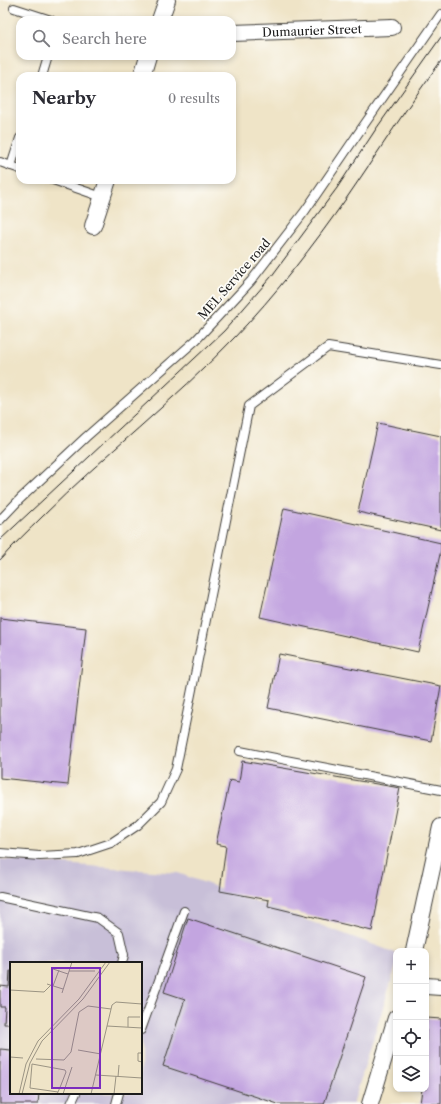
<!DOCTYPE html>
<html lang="en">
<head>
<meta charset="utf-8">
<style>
  :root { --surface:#fff; --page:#f7f7f7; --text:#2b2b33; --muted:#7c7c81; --line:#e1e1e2 }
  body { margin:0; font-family:"Libre Caslon Text",serif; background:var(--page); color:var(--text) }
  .controls { position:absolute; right:12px; bottom:12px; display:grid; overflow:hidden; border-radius:8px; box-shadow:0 2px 6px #0003 }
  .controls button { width:36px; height:36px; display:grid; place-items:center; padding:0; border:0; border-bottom:1px solid var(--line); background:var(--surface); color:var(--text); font:20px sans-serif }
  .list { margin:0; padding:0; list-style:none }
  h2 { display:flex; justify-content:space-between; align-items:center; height:52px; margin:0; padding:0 16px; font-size:17px }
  h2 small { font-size:13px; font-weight:400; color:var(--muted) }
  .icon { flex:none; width:22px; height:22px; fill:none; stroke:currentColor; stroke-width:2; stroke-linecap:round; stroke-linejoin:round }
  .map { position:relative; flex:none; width:441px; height:1104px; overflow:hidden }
  .search { position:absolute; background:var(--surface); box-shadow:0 2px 6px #0003; left:16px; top:16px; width:220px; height:44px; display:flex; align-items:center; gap:10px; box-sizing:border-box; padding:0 14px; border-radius:12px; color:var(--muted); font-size:15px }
  .panel { position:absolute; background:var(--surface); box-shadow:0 2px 6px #0003; left:16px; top:72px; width:220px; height:112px; border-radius:12px }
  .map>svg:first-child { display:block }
  .industrial { fill:#c8bfd8; fill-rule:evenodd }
  .building { fill:#c3a5e0 }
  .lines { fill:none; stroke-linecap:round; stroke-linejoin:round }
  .service-casing { stroke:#3c3a36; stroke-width:10 }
  .minor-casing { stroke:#3c3a36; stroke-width:18 }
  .service { stroke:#fff; stroke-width:8 }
  .minor { stroke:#fff; stroke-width:16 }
  .tram { stroke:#1c1c1c; stroke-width:1 }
  .labels { text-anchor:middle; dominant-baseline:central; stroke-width:3.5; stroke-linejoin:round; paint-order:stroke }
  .street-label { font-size:12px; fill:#1c1c1c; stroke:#fdfcf7 }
  .inset-road { fill:none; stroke:#9b9483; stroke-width:1 }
  .view { fill:#7b2cbf; fill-opacity:0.15; stroke:#7b2cbf; stroke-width:2 }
  .inset-edge { fill:none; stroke:#1c1c1c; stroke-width:2 }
</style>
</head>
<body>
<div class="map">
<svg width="441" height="1104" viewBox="0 0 441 1104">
  <rect width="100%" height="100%" fill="#fdfcf7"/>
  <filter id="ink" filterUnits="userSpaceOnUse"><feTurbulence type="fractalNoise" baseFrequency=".025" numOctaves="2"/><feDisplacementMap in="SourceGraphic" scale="8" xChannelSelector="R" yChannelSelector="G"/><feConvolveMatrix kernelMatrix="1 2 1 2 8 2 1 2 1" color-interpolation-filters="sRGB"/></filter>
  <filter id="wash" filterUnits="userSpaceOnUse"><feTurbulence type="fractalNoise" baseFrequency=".012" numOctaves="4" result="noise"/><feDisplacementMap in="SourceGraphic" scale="16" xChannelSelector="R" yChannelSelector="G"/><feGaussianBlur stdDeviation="0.9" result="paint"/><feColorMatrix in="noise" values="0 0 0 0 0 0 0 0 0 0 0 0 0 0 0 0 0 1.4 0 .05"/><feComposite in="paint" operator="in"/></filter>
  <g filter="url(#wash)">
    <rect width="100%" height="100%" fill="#efe4c7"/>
    <path class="industrial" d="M 0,859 L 178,873 L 396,953 L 396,966 L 353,1104 L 0,1104 ZM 11,963 L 141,963 L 141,1093 L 11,1093 Z"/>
    <g id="blocks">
      <g class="building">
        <polygon points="378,423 441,436 441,530 358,512"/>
        <polygon points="284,508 441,543 441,550 418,652 260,617"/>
        <polygon points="0,618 86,628 68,785 0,778"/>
        <polygon points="279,654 441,686 431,741 268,708"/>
        <polygon points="242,761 400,788 372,931 268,906 269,900 220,891 226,846 216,844 230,780 239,782"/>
        <polygon points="188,918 366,977 324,1104 278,1104 163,1066 185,999 164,992"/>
        <polygon points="10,971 11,971 11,1024 4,1024 5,1007 0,1007 0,986 9,987"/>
        <polygon points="427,1018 441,1019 441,1104 420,1104 422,1089 426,1089 426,1034"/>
        <polygon points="0,1049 11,1050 11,1093 39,1093 38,1104 0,1104"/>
      </g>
    </g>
  </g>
  <g filter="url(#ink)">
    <use href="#blocks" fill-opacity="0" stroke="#3c3a36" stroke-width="1"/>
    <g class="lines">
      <defs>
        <g id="service">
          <polyline points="14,8 51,20"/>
          <polyline points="42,76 48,56"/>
          <polyline points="0,162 20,169"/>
          <polyline points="11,166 20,138"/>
          <polyline points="53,180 102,197"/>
          <polyline points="0,520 20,499 86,437 196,340 251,281 305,211 357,135 441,14"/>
          <polyline points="240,751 441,790"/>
          <polyline points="0,853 40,856 78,854 111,843 138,825 161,802 176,769 249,406 328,347 441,365"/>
          <polyline points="0,897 98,918 119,933 124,955 122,963"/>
          <polyline points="141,1030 184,911"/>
          <polyline points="71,1104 76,1093"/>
          <polyline points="116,1104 119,1093"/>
        </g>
        <g id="minor">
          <polyline points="160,20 167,0"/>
          <path id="s1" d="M 232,33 L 392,27"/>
          <polyline points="142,76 148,56"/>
          <polyline points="93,226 108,180"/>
          <polyline points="414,951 441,827"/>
          <polyline points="426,986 441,987"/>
          <polyline points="370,1104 396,1018"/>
        </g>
      </defs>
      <use href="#service" class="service-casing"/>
      <use href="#minor" class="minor-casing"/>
      <use href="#service" class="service"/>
      <use href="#minor" class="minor"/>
      <g class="tram">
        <polyline points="0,540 224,331 271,277 337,188 376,129 441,37"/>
        <path d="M 0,560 C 13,545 28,531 42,517 C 104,455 174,401 234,338 C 276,294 313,246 348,196 C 379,151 408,105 441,61"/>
      </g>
    </g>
  </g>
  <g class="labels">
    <g class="street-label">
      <text stroke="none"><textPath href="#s1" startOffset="80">Dumaurier Street</textPath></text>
      <text transform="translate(234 279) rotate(-49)">MEL Service road</text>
    </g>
  </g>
  <g transform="translate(10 962)">
    <rect width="132" height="132" fill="#efe4c7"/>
    <path class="inset-road" d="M 43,7 L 58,12M 59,9 L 85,9M 37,22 L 53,27M 43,24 L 49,8M 0,28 L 34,30 L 41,23M 52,31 L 62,0M 97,64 L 132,66M 118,65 L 118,55 L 130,55M 68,88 L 91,92M 132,91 L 128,91 L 128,99 L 132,100M 0,95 L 13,96M 26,97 L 54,98 L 61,90 L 69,50 L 78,44 L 101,47M 86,113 L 132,116M 108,115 L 109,103M 9,132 L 16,102 L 28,79 L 69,37 L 96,0M 12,132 L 20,101 L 32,79 L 73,37 L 100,0M 47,132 L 48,130 L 51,123 L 56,110 L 55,108 L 22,102 L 20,126 L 48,130M 53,132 L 62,105M 81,132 L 102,43 L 106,40 L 132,42M 104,132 L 106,114"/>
    <path class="view" d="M 42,6 L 90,6 L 90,126 L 42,126 Z"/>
    <rect width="132" height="132" class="inset-edge"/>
  </g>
</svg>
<div class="controls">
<button>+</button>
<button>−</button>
<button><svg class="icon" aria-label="locate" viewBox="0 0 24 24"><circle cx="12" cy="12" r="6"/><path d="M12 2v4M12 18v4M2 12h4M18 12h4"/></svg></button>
<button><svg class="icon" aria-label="layers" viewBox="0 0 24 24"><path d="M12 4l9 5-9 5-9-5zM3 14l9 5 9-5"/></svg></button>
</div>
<div class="search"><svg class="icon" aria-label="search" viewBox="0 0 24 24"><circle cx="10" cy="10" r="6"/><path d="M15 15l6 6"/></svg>Search here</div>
<section class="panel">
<h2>Nearby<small>0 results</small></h2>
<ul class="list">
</ul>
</section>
</div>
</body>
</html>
